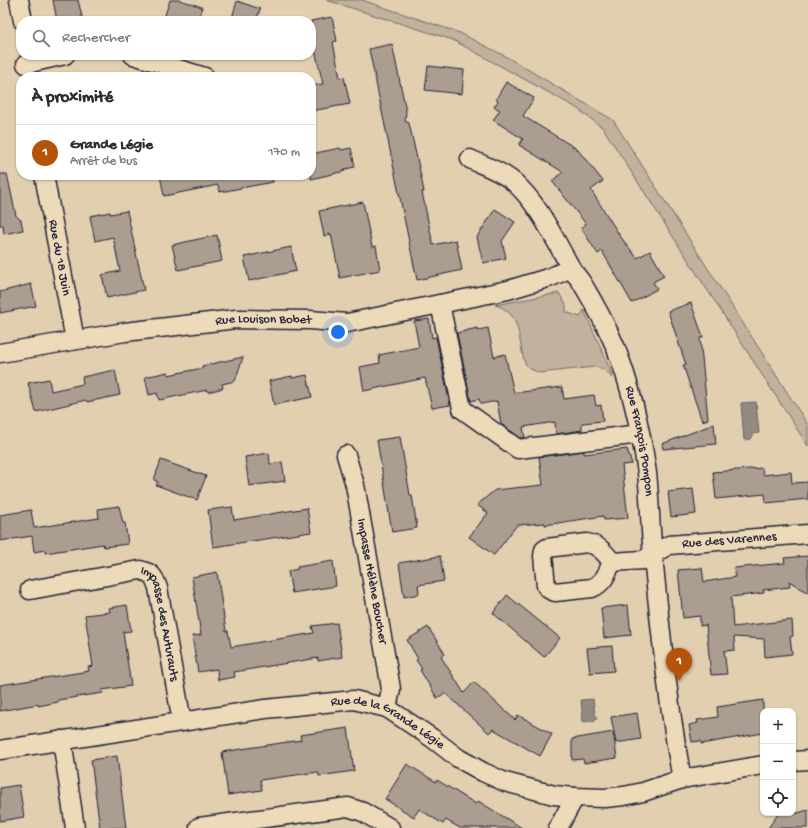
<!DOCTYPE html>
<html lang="fr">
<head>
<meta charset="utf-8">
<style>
  :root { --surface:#fff; --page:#f7f7f7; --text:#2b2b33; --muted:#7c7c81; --line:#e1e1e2; --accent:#b45309 }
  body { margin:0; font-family:"Gochi Hand",sans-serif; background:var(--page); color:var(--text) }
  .controls { position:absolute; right:12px; bottom:12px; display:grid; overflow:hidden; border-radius:8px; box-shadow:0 1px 3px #0004 }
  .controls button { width:36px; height:36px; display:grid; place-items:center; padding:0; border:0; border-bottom:1px solid var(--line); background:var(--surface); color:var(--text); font:20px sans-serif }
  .you { position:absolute; left:338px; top:332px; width:14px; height:14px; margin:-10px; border:3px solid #fff; border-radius:50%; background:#1a73e8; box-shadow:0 0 0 6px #1a73e833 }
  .badge { display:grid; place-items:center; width:26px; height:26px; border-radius:50%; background:var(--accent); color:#fff; font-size:13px; font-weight:700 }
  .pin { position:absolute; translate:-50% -33px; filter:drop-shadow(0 1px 2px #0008) }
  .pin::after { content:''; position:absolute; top:21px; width:14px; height:12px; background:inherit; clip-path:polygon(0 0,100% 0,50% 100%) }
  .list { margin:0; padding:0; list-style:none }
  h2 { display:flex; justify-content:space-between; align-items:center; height:52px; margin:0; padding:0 16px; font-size:17px }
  h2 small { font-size:13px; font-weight:400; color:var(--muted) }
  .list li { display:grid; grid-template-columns:26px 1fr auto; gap:12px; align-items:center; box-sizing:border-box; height:56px; padding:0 16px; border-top:1px solid var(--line) }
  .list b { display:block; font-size:15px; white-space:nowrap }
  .list p { margin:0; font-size:13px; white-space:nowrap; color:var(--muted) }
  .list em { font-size:13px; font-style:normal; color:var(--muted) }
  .icon { flex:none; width:22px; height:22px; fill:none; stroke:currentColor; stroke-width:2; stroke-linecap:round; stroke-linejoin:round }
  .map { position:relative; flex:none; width:808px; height:828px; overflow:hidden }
  .search { position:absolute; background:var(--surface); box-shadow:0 1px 3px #0004; left:16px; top:16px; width:300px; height:44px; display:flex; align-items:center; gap:10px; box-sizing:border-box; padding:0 14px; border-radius:16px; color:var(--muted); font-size:15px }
  .panel { position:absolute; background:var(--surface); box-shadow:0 1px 3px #0004; left:16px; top:72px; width:300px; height:108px; border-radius:16px }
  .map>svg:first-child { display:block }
  .green { fill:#c1b29d; stroke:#726a6c }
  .water { fill:#958a81; stroke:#676065 }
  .building { fill:#ab9e90; stroke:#22223b }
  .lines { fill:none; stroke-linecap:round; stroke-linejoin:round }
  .street-casing { stroke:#22223b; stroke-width:21 }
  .street { stroke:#eddab8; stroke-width:18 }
  .labels { text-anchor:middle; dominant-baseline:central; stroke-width:3.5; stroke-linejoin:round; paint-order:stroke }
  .street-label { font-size:13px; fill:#22223b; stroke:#eddab8 }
</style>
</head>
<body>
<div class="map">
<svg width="808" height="828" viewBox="0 0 808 828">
  <rect width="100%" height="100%" fill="#e1cfb0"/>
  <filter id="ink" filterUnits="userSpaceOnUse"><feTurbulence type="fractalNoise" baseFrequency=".025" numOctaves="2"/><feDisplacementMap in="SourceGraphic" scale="8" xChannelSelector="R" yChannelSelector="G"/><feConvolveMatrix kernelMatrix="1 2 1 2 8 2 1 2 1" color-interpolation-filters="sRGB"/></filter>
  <g filter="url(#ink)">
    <g class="green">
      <polygon points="326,0 362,0 460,33 505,56 613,120 808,425 808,446 603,128 575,107 453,40"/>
      <path d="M 559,293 L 566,305 L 566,312 L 580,317 L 584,310 L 610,369 L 612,378 C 607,370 602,368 594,367 L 539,373 L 529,368 L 525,363 C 517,341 523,312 495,305 Z"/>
    </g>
    <g class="water">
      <polygon points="756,402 759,433 754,434 751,439 744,440 741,403"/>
      <polygon points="593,699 595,714 597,717 597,719 594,722 590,721 583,722 581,700"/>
    </g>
    <g class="building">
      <polygon points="53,0 78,0 83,21 57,21"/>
      <polygon points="170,0 180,0 202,7 198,21 163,21"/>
      <polygon points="237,1 260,9 256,21 231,21"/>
      <polygon points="332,17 337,41 333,42 340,78 344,77 350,104 311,111 311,86 323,84 314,46 311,47 311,21"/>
      <polygon points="392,44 406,111 405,121 409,123 420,172 424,192 422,192 433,245 456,240 462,270 417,280 369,49"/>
      <polygon points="428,66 464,70 462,94 425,90"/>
      <polygon points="506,82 534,98 523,116 577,149 603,181 591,190 620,236 637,258 650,251 664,276 653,282 657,289 632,303 602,251 598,254 581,228 586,224 552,181 563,172 519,145 523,139 493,120 500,110 494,107 498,101 496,99"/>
      <polygon points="340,148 341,150 351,148 355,167 345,169 345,171 311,179 311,154"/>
      <polygon points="0,174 7,174 16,216 21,220 23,230 4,234 3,225 0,225"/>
      <polygon points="160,175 272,175 273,182 220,192 218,185 164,196"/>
      <polygon points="363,202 372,247 376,246 380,270 340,278 331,234 324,236 319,211"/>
      <polygon points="495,209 515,222 502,241 506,258 483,263 477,237"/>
      <polygon points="127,211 144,290 107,298 102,275 120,271 113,237 95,241 90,216 110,212 110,214"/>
      <polygon points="217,235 222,261 178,270 172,245"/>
      <polygon points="291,247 296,271 249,281 244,257"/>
      <polygon points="31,284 36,306 0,313 0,292"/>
      <polygon points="691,303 703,337 700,338 708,419 702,421 683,365 686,365 668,311"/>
      <polygon points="429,319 432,338 436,337 450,405 432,408 425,378 364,391 360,367 380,363 379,355 419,347 414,321"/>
      <polygon points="477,328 478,330 488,328 494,357 505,354 514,393 562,387 564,399 594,395 596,406 601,405 603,421 582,423 582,430 556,434 555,422 523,427 525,438 521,438 501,424 497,401 481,404 479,399 471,401 457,333"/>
      <polygon points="243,357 235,381 222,384 223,388 208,392 207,390 159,400 157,393 149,395 145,377 168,372 168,375 203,368 202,366"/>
      <polygon points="115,370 120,395 87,402 86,400 36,412 28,383 49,379 51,391 83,384 82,377"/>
      <polygon points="307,375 312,397 274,405 269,381 292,376 292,378"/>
      <polygon points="714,424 716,444 663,449 662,444"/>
      <polygon points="400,437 410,495 412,495 417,528 392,532 377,440"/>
      <polygon points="627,449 632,464 622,465 628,518 604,520 603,516 545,525 545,523 517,525 494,555 469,537 488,513 477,505 495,490 543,485 539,457 584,451 584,454"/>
      <polygon points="269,453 270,464 282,462 285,481 249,486 245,457"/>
      <polygon points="161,460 206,476 197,500 156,485 158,482 154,480"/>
      <polygon points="762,468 763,475 791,472 792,483 808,482 808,499 766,503 765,494 716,499 713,472"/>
      <polygon points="693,489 696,514 671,517 668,492"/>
      <polygon points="119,506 123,523 125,523 128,544 104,547 103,544 45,553 45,550 34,552 32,536 0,541 0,515 31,510 34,528 99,518 98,509"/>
      <polygon points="232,507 234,520 307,508 311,532 213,547 208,510"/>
      <polygon points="440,556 444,581 418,585 419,594 404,597 399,563"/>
      <polygon points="808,556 808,593 789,581 790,587 763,590 764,593 731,597 733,627 792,620 793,636 790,637 792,654 765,657 764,639 734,637 735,650 724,651 727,674 711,675 706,625 700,626 700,616 683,618 678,570 702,568 704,582 735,577 734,568 785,563 784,558"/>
      <polygon points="333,561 336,586 292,593 288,571 298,569 297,567"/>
      <polygon points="217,572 226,631 228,631 231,647 314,633 312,626 337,623 342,657 318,661 318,658 234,672 235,677 218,680 217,669 198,672 192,636 201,635 192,577"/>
      <polygon points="507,595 560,638 544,657 493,613"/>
      <polygon points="127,605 131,631 123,632 131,686 102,690 103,693 58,700 58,702 38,706 38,704 0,711 0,685 89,671 88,667 93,666 85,615 110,612 109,608"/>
      <polygon points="628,605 631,635 604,638 601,608"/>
      <polygon points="428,627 445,654 441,657 464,693 474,682 515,720 518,715 552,734 540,756 493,729 489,733 445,693 437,698 420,670 422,669 416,660 418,659 407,640"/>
      <polygon points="612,646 614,671 590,673 587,648"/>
      <polygon points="763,700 763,733 701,744 701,741 692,742 689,725 698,723 697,720 718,717 717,707"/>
      <polygon points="637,713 641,739 616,743 611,717"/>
      <polygon points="348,728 354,771 319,776 318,772 260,780 262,790 228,795 222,752 301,740 300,735"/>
      <polygon points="613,732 617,758 584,763 583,759 572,760 572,739"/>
      <polygon points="117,756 126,828 100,828 91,760"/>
      <polygon points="407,764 436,782 437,780 476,804 478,801 522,828 460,828 446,820 443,824 419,809 414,817 385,799"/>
      <polygon points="19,785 24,817 0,821 0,788"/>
      <polygon points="808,810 808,828 768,828 779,813 798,813"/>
    </g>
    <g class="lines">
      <defs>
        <g id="street">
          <polyline points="19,0 23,21"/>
          <polyline points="133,55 205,77"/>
          <polyline points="26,64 65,55"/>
          <path id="s1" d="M 470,159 C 485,166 503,172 515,183 C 540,206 553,237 570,266 C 573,272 578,277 582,283 C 594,303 606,325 615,346 C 631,386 641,431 647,473 C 650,500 650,528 653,555 C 660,630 668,705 682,779"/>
          <path id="s2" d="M 44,175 L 75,340"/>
          <polyline points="440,304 462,409 518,449 640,434"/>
          <path id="s3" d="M 0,353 L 125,332 L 236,319 L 310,320 L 347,323 L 508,290 L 551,277 L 571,268"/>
          <path id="s4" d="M 346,455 L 355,485 L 387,665 L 391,689 L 387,708"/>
          <path id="s5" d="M 612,562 C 605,553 599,545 587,543 L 547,548 L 544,550 L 543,556 L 546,586 L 550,590 L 555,592 L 592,588 C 604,583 607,573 612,562 L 643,560 L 669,545 L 808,534"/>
          <path id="s6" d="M 30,590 L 140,570 C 152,573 154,576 158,588 L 182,722"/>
          <polyline points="62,740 75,828"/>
          <path id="s7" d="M 0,750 L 265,709 L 354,700 L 387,708 L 432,738 L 458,758 L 483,772 L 505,782 L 554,795 L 575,797 L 605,798 L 624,796 L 643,792 L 682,779 L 763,765"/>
          <polyline points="793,761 808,760"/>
          <polyline points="199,827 348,807 363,812 390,828"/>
          <polyline points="558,828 575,797"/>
        </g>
      </defs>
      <use href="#street" class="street-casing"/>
      <use href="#street" class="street"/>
    </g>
  </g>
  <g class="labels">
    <g class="street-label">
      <text stroke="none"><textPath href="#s2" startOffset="84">Rue du 18 Juin</textPath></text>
      <text stroke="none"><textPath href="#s3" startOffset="266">Rue Louison Bobet</textPath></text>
      <text stroke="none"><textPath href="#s1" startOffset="342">Rue François Pompon</textPath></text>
      <text stroke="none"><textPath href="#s5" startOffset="316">Rue des Varennes</textPath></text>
      <text stroke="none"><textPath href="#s4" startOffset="129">Impasse Hélène Boucher</textPath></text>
      <text stroke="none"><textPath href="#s6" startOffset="173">Impasse des Auturauts</textPath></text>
      <text stroke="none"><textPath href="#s7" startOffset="397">Rue de la Grande Légie</textPath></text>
    </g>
  </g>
</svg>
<div class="controls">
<button>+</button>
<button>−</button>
<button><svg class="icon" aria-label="locate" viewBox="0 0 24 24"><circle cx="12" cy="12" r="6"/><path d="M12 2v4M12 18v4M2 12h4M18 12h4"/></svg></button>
</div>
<div class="you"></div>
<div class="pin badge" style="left:679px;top:681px">1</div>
<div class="search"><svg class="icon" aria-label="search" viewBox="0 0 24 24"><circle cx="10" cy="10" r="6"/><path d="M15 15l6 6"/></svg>Rechercher</div>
<section class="panel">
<h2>À proximité<small></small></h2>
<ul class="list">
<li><span class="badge">1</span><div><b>Grande Légie</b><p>Arrêt de bus</p></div><em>170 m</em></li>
</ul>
</section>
</div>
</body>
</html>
